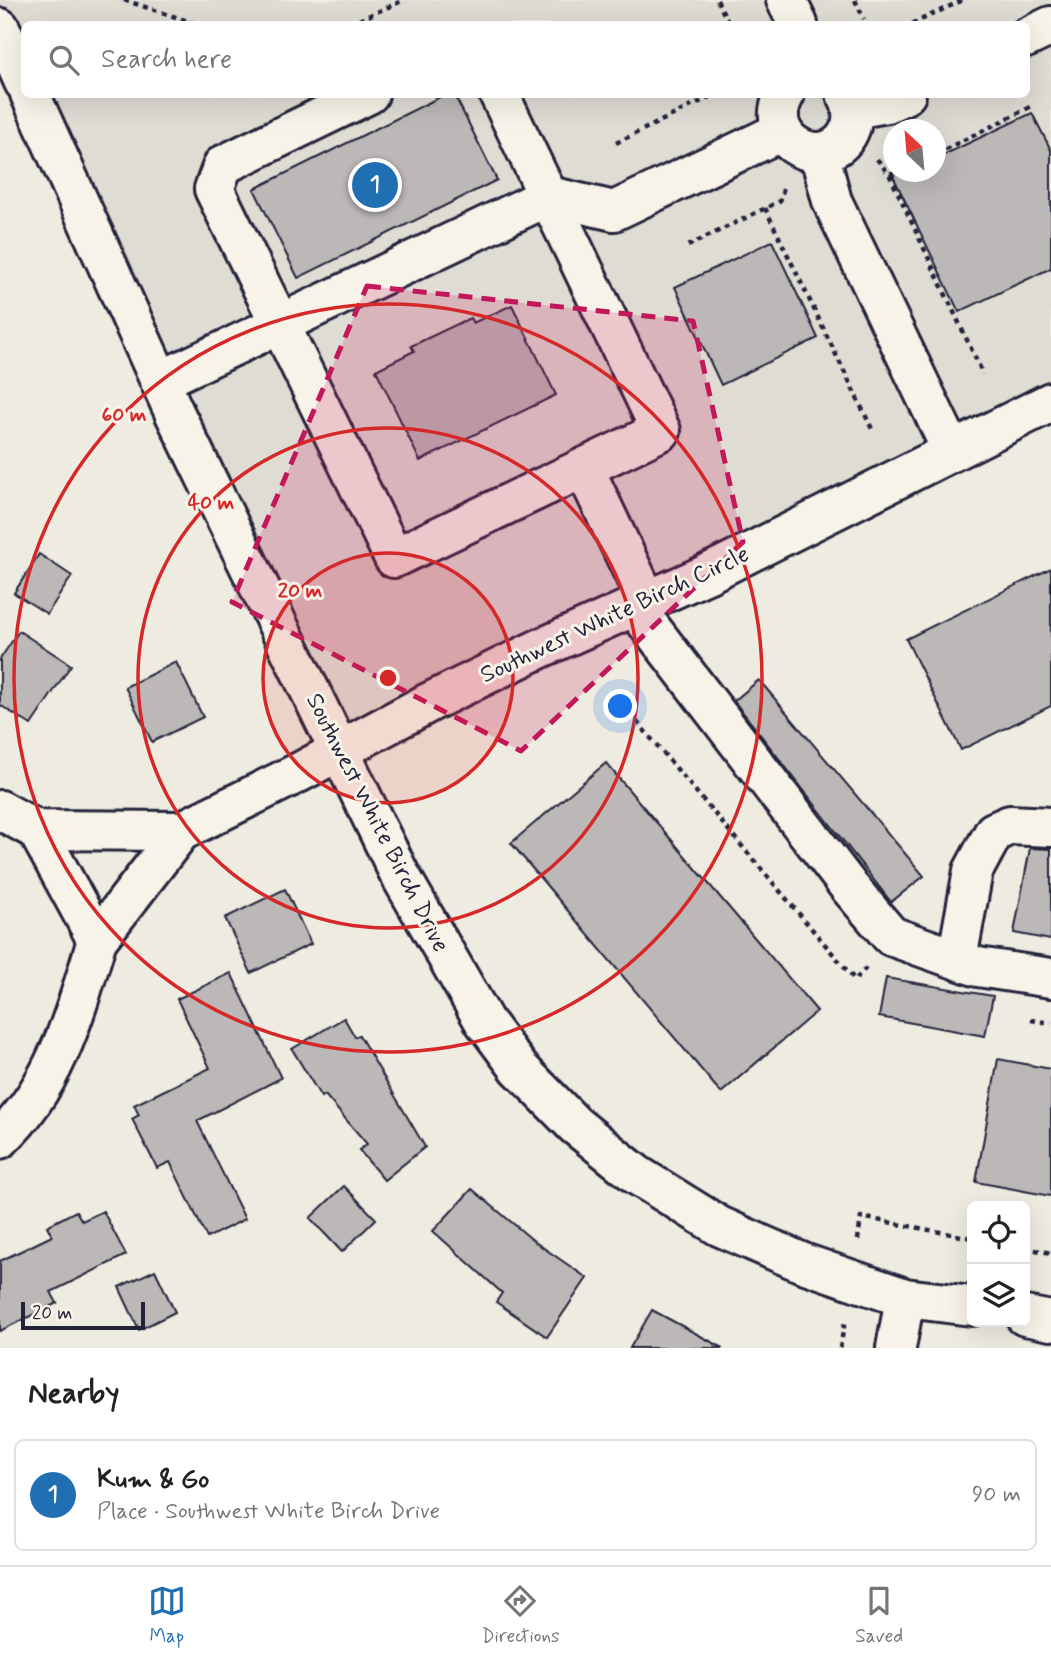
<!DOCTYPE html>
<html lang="en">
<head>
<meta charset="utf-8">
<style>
  :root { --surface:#fff; --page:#f6f6f6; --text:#222; --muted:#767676; --line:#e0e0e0; --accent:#1f6fb2 }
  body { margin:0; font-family:Mynerve,sans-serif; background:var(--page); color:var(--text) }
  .controls { position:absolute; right:21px; bottom:21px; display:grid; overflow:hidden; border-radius:10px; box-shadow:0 7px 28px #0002 }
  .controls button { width:63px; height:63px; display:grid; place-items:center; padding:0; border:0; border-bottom:2px solid var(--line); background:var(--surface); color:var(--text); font:35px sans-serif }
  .compass { position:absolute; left:883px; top:119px; width:63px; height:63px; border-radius:50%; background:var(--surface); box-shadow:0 7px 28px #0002; rotate:334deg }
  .scale { position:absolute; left:21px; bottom:18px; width:124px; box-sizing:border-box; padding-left:7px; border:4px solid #22223b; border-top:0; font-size:19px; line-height:24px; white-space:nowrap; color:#22223b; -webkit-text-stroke:5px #f7f3e8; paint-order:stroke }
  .you { position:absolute; left:621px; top:707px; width:24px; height:24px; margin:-18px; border:5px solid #fff; border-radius:50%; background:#1a73e8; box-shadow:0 0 0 10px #1a73e833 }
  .badge { display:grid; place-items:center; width:46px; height:46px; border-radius:50%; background:var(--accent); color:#fff; font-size:23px; font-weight:700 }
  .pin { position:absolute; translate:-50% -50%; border:4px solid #fff; box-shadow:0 2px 7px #0006 }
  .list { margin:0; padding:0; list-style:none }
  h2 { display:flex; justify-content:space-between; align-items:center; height:91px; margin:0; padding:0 28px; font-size:30px }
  h2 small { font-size:23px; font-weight:400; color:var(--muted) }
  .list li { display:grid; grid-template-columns:46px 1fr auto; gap:21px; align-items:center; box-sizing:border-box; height:112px; margin:0 14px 14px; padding:0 14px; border:2px solid var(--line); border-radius:10px }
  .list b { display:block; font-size:26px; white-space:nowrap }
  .list p { margin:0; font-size:23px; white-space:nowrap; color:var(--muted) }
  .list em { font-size:23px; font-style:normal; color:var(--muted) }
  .icon { flex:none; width:38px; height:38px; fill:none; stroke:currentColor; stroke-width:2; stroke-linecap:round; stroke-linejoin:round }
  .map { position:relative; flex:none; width:1051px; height:1348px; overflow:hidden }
  .search { position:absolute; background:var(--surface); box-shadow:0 7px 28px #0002; left:21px; right:21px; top:21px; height:77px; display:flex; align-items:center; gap:18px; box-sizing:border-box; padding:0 24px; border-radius:10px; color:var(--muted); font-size:26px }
  .sheet { height:217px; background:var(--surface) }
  nav { display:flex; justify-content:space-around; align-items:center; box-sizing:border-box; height:98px; border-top:2px solid var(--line); background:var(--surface); font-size:19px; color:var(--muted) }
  nav a { display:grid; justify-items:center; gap:4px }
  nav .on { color:var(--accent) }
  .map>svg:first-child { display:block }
  .built { fill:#dfdcd4; fill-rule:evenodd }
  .building { fill:#bbb8b7; stroke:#22223b; stroke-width:2 }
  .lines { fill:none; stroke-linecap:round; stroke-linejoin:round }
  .minor-casing { stroke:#22223b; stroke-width:44 }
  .path { stroke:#22223b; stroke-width:4.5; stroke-dasharray:5 5; stroke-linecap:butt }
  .minor { stroke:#f7f3e8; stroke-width:38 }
  .marked { fill:#c2185b; fill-opacity:0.2; stroke:#c2185b; stroke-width:5; stroke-dasharray:14 9; stroke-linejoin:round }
  .ring { fill:none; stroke:#d62828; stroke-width:3.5 }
  .labels { text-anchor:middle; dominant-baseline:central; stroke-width:6; stroke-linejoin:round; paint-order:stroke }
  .street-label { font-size:24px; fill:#22223b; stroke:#f7f3e8 }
  .centre { fill:#d62828; stroke:#f7f3e8; stroke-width:3.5 }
  .ring-label { font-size:21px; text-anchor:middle; font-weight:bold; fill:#d62828; stroke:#f7f3e8; stroke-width:6; stroke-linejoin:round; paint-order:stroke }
</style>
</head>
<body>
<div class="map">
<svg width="1051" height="1348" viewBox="0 0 1051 1348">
  <rect width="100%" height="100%" fill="#eeebe1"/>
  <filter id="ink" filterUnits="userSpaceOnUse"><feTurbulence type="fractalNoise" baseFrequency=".0143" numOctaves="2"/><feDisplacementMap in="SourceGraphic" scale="14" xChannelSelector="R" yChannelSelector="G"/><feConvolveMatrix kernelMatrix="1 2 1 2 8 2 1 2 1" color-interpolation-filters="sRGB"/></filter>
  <g filter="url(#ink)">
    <path class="built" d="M 0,0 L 1051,0 L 1051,402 L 339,750 L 30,95 L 1026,94 L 1026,24 L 24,24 L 24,82 L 0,28 ZM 894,130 L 936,130 L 936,172 L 894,172 Z"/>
    <g class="building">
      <polygon points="446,94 454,94 497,180 298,278 254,189"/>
      <polygon points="1032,113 1051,150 1051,268 959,312 891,172 935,172 935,159"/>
      <polygon points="772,241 818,338 721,385 675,287"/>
      <polygon points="512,305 556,395 420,461 376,370 414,351 411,346 470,318 473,323"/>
      <polygon points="39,554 72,576 47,614 14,593"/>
      <polygon points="1051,568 1051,706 961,750 906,639"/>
      <polygon points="19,631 71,665 31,725 0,705 0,659"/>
      <polygon points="176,662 203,717 152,742 125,687"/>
      <polygon points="759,680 924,876 891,902 734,701"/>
      <polygon points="606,763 817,1011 721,1093 511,843"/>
      <polygon points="1030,848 1051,849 1051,940 1014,933"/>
      <polygon points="285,889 311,944 251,973 225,918"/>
      <polygon points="231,973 281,1078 197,1121 245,1219 207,1238 170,1162 157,1168 132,1119 139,1115 134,1105 210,1068 177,999"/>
      <polygon points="886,978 993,996 985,1036 879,1017"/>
      <polygon points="344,1018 355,1037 359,1035 425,1147 384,1180 359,1150 367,1144 325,1095 321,1097 292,1049"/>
      <polygon points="998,1059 1051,1069 1051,1196 976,1182"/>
      <polygon points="344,1186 376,1219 342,1252 310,1218"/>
      <polygon points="472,1189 535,1242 587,1278 547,1337 496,1302 502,1293 433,1231"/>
      <polygon points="76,1211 82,1221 103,1211 126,1255 51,1292 57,1303 0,1331 0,1261 52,1236 47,1226"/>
      <polygon points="155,1270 175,1312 139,1330 119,1287"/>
      <polygon points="652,1310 723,1348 630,1348"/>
    </g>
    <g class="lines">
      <defs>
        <g id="minor">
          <polyline points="786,0 798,24"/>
          <polyline points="0,28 24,82"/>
          <polyline points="1026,38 1051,26"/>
          <polyline points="30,94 174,412 399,873 484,1021 519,1068 575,1125 637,1175 719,1226 803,1263 905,1298 972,1306"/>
          <polyline points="369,94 223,165 214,189 394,558 661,431 499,94"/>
          <path d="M 785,94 C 757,144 833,178 851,126 C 854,115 852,104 846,94"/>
          <polyline points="853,109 887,103 906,94"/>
          <polyline points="819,152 832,201 952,451"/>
          <polyline points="160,381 549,196 614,211 782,131"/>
          <polyline points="584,468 647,601"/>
          <polyline points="634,606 850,888 891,936 978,967 1051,978"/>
          <polyline points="0,810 37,830 181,831 298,773 430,702 539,649 707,574 1051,402"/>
          <polyline points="97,940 181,831"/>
          <polyline points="957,959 973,871 994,832 1010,825 1051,827"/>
          <path d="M 0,1139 C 56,1087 76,1010 97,940 L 37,830"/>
          <polyline points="1025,1316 1051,1321"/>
          <polyline points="896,1348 905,1298"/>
        </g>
      </defs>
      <use href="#minor" class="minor-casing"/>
      <g class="path">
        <polyline points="124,0 197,24"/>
        <polyline points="717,0 729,24"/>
        <polyline points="855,0 864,19"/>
        <polyline points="350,24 404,0"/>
        <polyline points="912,24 963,0"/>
        <polyline points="616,143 716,94"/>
        <polyline points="936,154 1030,107"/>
        <polyline points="877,159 890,176 983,374"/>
        <polyline points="890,176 899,172"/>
        <polyline points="765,208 872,429"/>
        <polyline points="688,246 780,201 784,186"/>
        <polyline points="611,691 855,980 866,968"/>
        <polyline points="1031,1020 1051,1023"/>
        <polyline points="858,1240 861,1217 972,1238"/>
        <polyline points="1025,1248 1051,1253"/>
        <polyline points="840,1348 845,1321"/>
      </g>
      <use href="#minor" class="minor"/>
    </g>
  </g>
  <path class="marked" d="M 367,286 L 693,321 L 743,542 L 521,751 L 232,602 Z"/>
  <circle cx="388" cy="678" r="125" fill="#d62828" fill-opacity=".12"/>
  <g class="ring">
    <circle cx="388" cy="678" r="125"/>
    <circle cx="388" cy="678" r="250"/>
    <circle cx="388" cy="678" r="374"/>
  </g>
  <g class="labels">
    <g class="street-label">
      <text transform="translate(615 615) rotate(-25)">Southwest White Birch Circle</text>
      <text transform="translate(377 823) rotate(63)">Southwest White Birch Drive</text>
    </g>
  </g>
  <circle cx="388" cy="678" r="10" class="centre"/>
  <g class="ring-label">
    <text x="124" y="421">60 m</text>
    <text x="211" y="509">40 m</text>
    <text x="300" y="597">20 m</text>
  </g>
</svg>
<div class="controls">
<button><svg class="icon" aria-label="locate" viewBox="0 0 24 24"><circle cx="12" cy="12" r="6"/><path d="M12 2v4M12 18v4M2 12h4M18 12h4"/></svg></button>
<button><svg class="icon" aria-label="layers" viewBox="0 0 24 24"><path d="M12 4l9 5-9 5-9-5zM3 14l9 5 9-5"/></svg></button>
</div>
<svg class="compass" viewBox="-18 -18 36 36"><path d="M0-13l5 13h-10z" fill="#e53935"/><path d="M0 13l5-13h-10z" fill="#767676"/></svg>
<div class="scale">20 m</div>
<div class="you"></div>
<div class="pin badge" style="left:375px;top:185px">1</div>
<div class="search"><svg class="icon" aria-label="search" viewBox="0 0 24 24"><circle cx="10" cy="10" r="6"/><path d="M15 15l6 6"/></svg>Search here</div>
</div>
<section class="sheet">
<h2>Nearby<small></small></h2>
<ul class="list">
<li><span class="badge">1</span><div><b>Kum &amp; Go</b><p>Place · Southwest White Birch Drive</p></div><em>90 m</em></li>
</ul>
</section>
<nav>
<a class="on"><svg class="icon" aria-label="map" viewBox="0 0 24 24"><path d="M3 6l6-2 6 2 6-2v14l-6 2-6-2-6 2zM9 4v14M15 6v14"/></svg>Map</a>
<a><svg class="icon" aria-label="directions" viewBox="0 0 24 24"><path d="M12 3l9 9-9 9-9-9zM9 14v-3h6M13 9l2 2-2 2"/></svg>Directions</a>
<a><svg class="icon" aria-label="saved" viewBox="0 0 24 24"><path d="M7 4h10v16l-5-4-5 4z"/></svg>Saved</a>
</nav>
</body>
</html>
